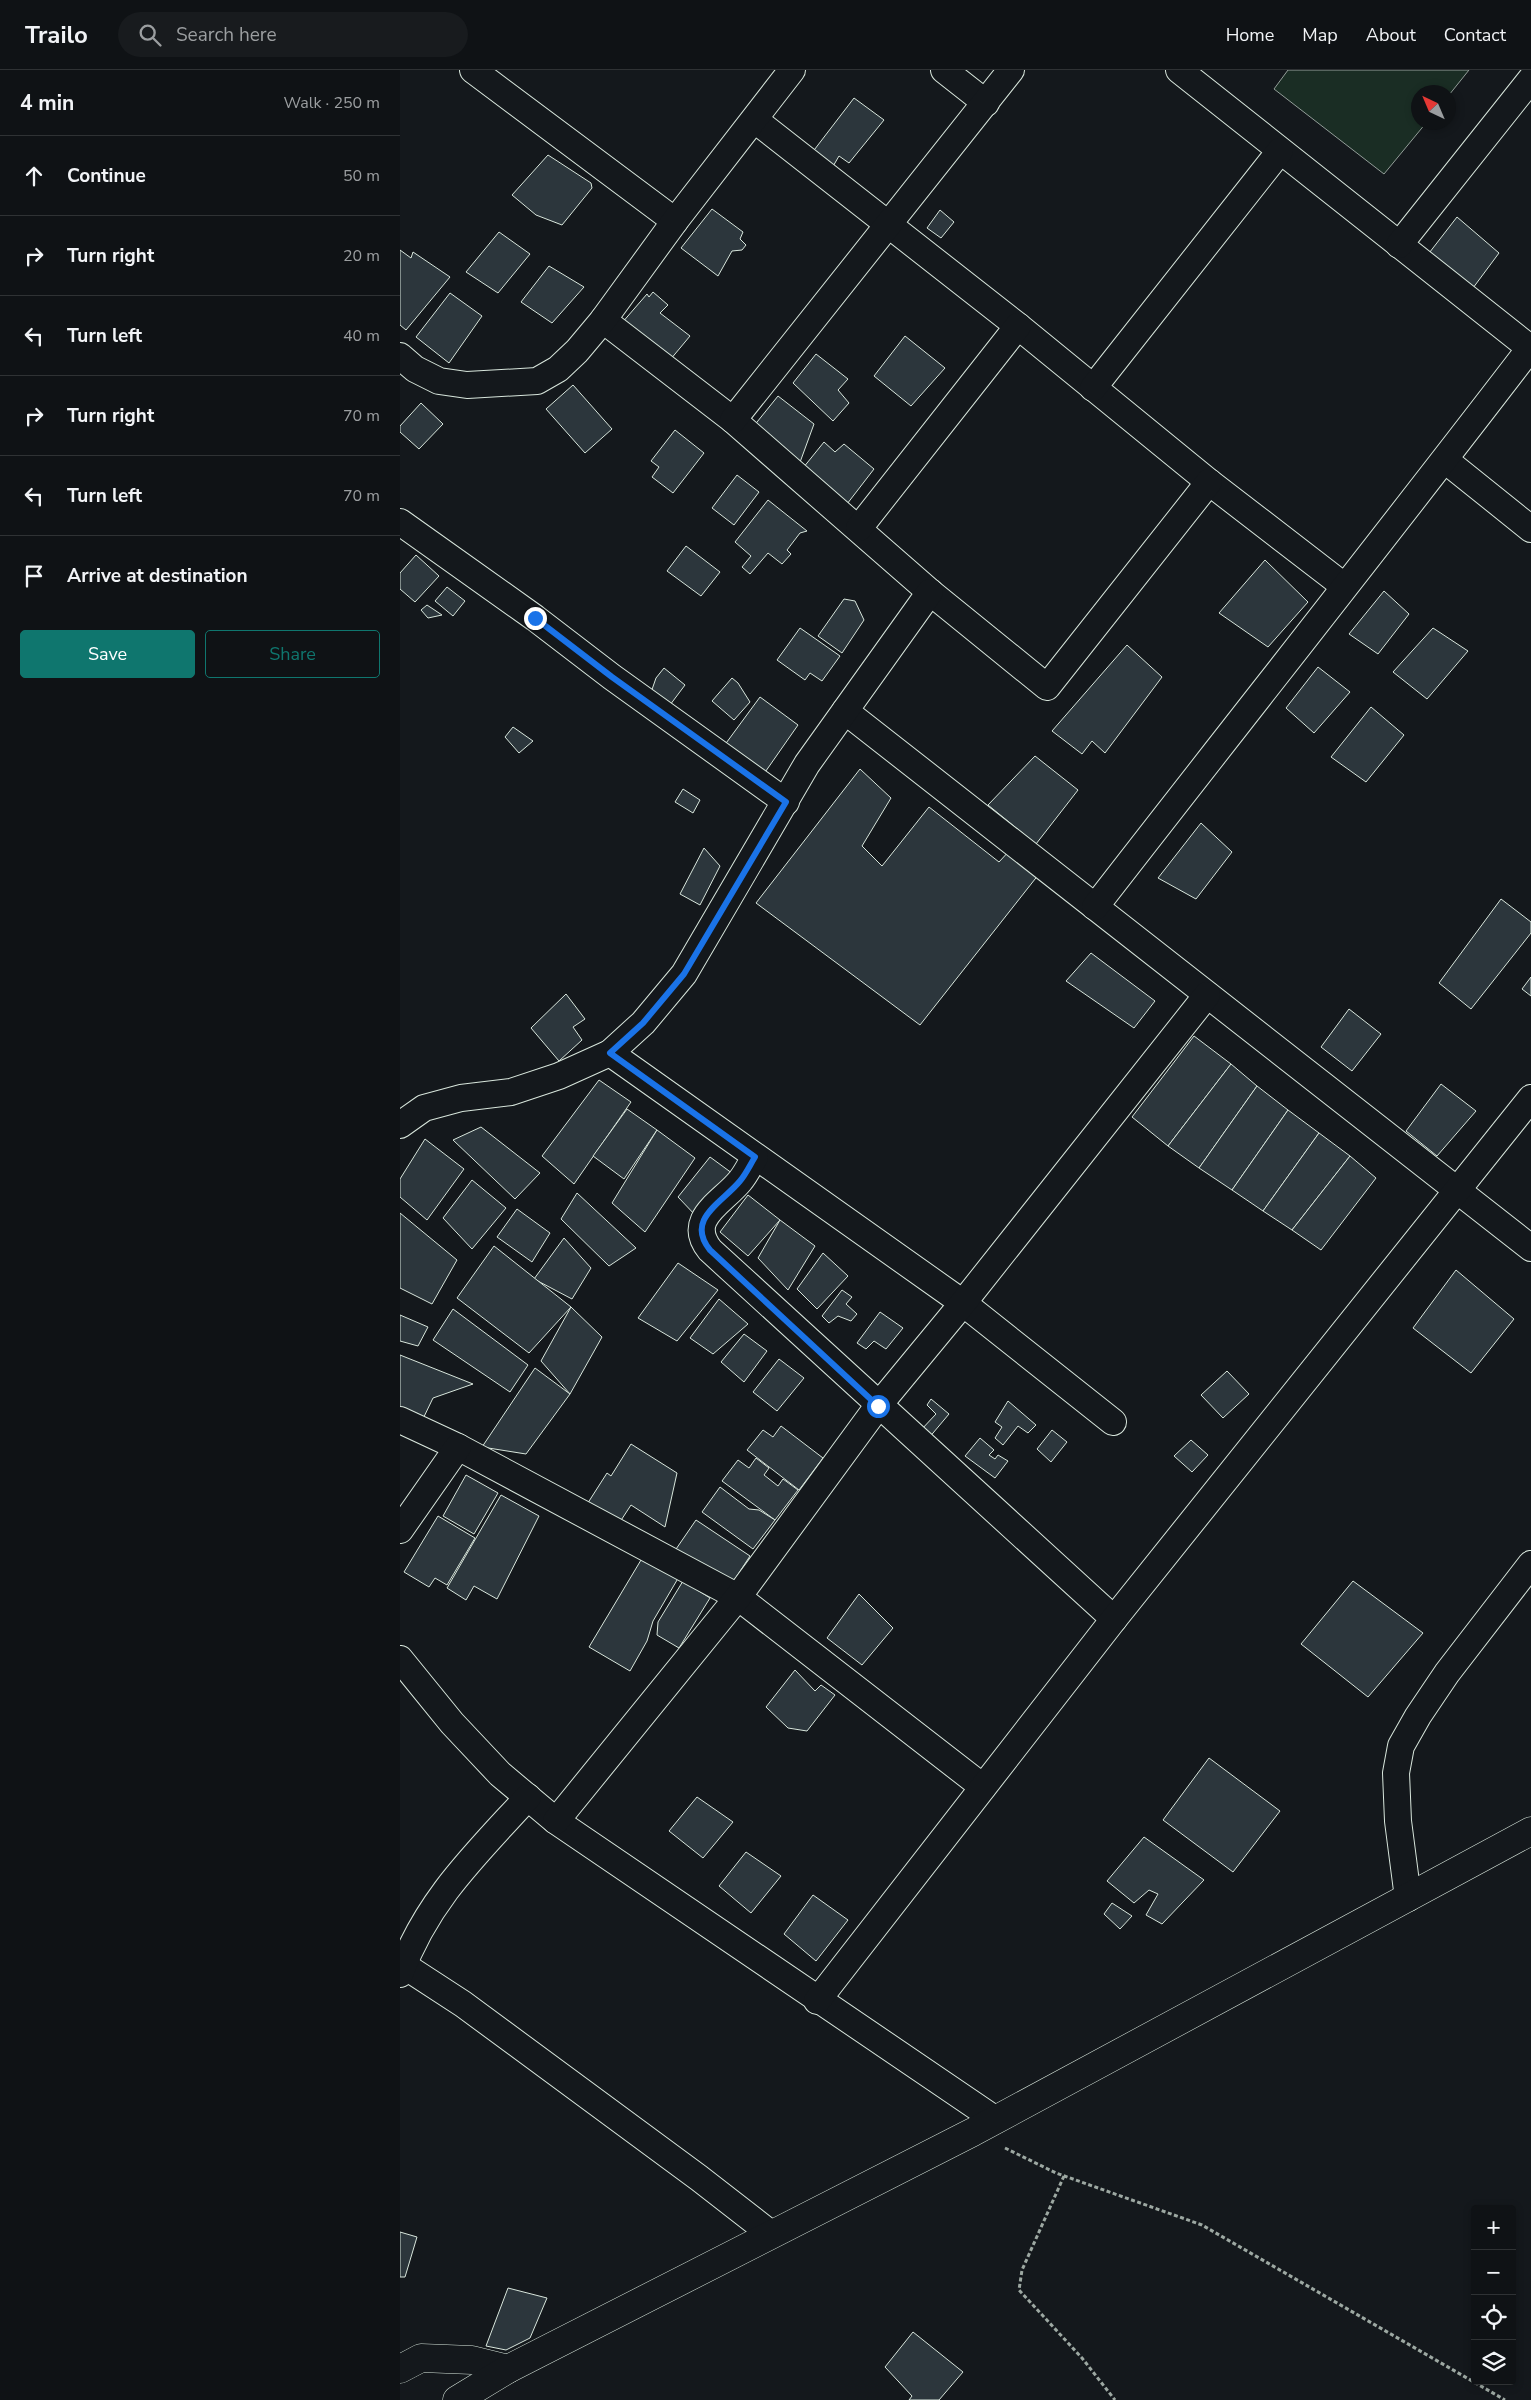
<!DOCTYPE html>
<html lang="en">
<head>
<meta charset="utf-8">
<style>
  :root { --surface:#0f1215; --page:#181b1e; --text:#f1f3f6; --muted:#9b9ea0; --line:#2f3234; --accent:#0f766e }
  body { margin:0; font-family:"Nunito Sans",sans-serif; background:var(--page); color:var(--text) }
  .controls { position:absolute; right:15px; bottom:15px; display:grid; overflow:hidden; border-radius:5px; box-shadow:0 2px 8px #0003 }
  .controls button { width:45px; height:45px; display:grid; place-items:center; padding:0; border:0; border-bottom:1px solid var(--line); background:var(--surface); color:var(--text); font:25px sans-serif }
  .compass { position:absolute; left:1011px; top:15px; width:45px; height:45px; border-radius:50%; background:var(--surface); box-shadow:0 2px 8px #0003; rotate:316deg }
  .stop { position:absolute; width:15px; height:15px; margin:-11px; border:4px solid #1a73e8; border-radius:50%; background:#fff }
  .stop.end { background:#1a73e8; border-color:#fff; box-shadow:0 1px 5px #0008 }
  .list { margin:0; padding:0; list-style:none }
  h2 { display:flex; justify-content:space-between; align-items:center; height:65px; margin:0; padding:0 20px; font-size:21px }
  h2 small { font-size:16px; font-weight:400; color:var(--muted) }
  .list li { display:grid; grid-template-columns:32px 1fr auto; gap:15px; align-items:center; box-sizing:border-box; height:80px; padding:0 20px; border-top:1px solid var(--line) }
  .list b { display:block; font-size:19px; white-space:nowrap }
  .list em { font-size:16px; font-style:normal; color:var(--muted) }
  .actions { display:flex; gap:10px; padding:15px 20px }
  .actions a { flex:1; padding:11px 0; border:1px solid var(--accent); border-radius:5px; text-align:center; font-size:18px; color:var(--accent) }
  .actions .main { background:var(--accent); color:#fff }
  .icon { flex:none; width:28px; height:28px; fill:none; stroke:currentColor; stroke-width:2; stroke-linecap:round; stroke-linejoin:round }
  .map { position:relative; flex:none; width:1131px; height:2330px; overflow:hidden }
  header { display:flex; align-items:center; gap:30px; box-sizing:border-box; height:70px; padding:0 25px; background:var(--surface); border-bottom:1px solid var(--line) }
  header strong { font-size:24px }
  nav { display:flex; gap:28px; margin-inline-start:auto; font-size:18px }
  .search { width:350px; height:45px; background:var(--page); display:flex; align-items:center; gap:12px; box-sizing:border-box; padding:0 18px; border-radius:28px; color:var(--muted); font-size:19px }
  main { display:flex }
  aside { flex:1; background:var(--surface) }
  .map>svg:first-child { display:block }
  .park { fill:#1a2d24; stroke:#939e99 }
  .building { fill:#2c363c; stroke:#d8e6dc }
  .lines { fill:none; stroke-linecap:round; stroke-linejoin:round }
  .minor-casing { stroke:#d8e6dc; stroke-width:28 }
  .tertiary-casing { stroke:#d8e6dc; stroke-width:29 }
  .path { stroke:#9da8a2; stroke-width:3; stroke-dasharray:4 2.5; stroke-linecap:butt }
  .minor { stroke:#14181c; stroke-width:26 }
  .tertiary { stroke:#14181c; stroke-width:28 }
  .route { stroke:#1a73e8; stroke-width:6 }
</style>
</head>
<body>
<header>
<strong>Trailo</strong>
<div class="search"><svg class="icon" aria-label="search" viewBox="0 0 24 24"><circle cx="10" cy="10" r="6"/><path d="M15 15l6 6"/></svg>Search here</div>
<nav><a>Home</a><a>Map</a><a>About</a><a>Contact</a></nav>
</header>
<main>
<aside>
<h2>4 min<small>Walk · 250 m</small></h2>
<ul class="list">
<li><svg class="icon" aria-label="ahead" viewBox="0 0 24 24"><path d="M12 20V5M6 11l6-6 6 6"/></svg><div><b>Continue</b></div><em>50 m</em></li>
<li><svg class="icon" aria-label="right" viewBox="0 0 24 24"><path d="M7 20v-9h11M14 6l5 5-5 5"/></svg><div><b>Turn right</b></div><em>20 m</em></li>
<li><svg class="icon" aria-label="left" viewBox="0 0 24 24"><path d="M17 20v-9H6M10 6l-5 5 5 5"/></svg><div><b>Turn left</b></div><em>40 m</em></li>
<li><svg class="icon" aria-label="right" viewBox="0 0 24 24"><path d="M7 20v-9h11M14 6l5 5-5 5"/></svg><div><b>Turn right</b></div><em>70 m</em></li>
<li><svg class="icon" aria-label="left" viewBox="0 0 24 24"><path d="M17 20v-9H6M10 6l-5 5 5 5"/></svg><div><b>Turn left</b></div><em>70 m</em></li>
<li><svg class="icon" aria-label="arrive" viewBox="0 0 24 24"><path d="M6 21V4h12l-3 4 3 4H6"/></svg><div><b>Arrive at destination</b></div></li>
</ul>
<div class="actions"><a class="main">Save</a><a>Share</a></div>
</aside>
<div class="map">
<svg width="1131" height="2330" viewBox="0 0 1131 2330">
  <rect width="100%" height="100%" fill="#14181c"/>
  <polygon class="park" points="888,0 1069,0 1049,25 1048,22 1018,22 1018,52 1026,53 984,104 874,19"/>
  <g class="building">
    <polygon points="454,28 484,50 449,93 439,86 428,105 408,88"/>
    <polygon points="148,85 191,113 192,118 162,155 136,145 112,125"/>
    <polygon points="312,139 343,162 340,169 346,175 342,180 332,181 318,206 281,178"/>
    <polygon points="540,140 554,152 541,168 527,158"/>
    <polygon points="1057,147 1099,183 1070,222 1026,187"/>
    <polygon points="99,162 130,184 98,223 66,202"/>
    <polygon points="0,180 11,188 13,182 50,207 6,260 0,255"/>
    <polygon points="149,196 184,217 152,253 121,232"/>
    <polygon points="253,222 268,235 260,243 290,266 265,296 221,254 247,224 249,227"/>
    <polygon points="50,223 82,246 49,293 16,267"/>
    <polygon points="505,266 545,298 511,336 474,306"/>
    <polygon points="416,284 448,309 438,320 449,333 433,351 393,313"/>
    <polygon points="173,315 212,359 185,383 146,339"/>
    <polygon points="378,326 414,354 399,395 353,357"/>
    <polygon points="21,333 43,354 19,379 0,362 0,356"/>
    <polygon points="275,360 304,383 273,423 252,407 259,397 251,391"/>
    <polygon points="424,372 435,382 444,374 474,399 447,434 403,398"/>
    <polygon points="337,405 359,422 334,455 312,438"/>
    <polygon points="368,430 407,461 400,463 387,480 391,484 382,494 368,483 350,504 342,497 351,486 335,472"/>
    <polygon points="286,476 320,502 301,526 267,501"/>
    <polygon points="16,485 39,506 15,532 0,519 0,503"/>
    <polygon points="865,490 908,532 868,577 819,543"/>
    <polygon points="47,517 65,531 53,546 35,531"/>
    <polygon points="984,521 1009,544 978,584 949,564"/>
    <polygon points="444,529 455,531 464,550 442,583 418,566"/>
    <polygon points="27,535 42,545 28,548 21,540"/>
    <polygon points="400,558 440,586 422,611 410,603 405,610 377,590"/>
    <polygon points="1033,558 1068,581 1027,629 993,602"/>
    <polygon points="727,575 762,607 705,683 692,671 682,684 652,661"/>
    <polygon points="918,597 950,622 914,663 886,638"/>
    <polygon points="264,598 285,615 270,635 248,631 256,608"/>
    <polygon points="332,608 338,613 350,632 334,650 312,631"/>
    <polygon points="360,627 398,655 361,708 321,680"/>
    <polygon points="971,637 1004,665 966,712 931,687"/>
    <polygon points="113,657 133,671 119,683 105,667"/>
    <polygon points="635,686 678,720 636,774 588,735"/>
    <polygon points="460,699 491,728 462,776 482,796 529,737 599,792 611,779 639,804 520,955 356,833"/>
    <polygon points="283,719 300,730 293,743 275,732"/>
    <polygon points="801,753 832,782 796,829 758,808"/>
    <polygon points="304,778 320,796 300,835 280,824"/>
    <polygon points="1101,829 1131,852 1131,863 1071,939 1039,913"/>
    <polygon points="691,883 755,931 734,958 666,911"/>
    <polygon points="1131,907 1131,926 1122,919"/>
    <polygon points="166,924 185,949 173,957 182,970 159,991 131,958"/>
    <polygon points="949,939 981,964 952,1001 921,977"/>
    <polygon points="794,966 831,994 768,1076 732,1047"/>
    <polygon points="831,994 857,1016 799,1098 768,1076"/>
    <polygon points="199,1010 231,1032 174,1114 142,1086"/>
    <polygon points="1041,1014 1076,1041 1037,1086 1006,1061"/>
    <polygon points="857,1016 888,1040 832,1120 799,1098"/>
    <polygon points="227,1039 257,1060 224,1109 193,1086"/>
    <polygon points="888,1040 919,1063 863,1141 832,1120"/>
    <polygon points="81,1057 140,1103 115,1129 53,1070"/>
    <polygon points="257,1060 295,1088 245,1162 212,1133"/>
    <polygon points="919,1063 950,1086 892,1160 863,1141"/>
    <polygon points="25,1069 64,1099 27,1150 0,1127 0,1109"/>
    <polygon points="950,1086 976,1108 921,1180 892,1160"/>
    <polygon points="310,1087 340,1109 297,1147 278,1127"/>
    <polygon points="72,1110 106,1138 72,1179 43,1148"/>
    <polygon points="177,1123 236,1178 209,1196 161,1149"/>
    <polygon points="348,1125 380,1150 348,1186 320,1162"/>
    <polygon points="117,1139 150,1163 132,1192 97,1167"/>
    <polygon points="0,1143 57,1190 32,1234 0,1218"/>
    <polygon points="380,1150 415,1176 388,1220 358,1188"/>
    <polygon points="164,1168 191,1198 172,1229 134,1209"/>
    <polygon points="94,1176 171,1237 129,1283 57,1228"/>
    <polygon points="423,1183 448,1206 417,1239 397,1219"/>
    <polygon points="278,1193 318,1220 277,1271 238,1248"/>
    <polygon points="1056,1200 1114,1249 1071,1303 1013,1258"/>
    <polygon points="442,1220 452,1227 446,1234 457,1244 451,1251 438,1246 429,1253 422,1246"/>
    <polygon points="319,1229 348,1254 313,1284 290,1268"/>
    <polygon points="171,1237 202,1267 170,1324 141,1291"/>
    <polygon points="53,1239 128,1295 110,1322 33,1270"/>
    <polygon points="480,1242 503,1258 486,1279 474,1271 466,1279 457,1273"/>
    <polygon points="0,1245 28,1257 18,1276 0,1271"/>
    <polygon points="344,1264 367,1281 344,1312 321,1292"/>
    <polygon points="0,1285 73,1314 33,1328 20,1355 0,1346"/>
    <polygon points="379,1289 404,1308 377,1341 353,1322"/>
    <polygon points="135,1298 170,1324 126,1384 82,1377"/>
    <polygon points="827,1301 849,1324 823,1348 801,1325"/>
    <polygon points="531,1329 549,1344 528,1369 520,1361 536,1344 527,1335"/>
    <polygon points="608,1331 636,1355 628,1363 618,1356 603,1375 595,1368 602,1357 595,1352"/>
    <polygon points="381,1356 423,1388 399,1420 347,1380 363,1360 373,1367"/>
    <polygon points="652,1360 667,1372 651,1392 637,1379"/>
    <polygon points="580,1368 594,1380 589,1385 595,1389 598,1385 608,1391 595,1408 565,1386"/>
    <polygon points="791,1370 808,1385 792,1402 774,1386"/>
    <polygon points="231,1374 277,1403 265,1457 231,1435 216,1458 184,1439 207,1403 211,1406"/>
    <polygon points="356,1388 369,1398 364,1405 378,1416 383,1409 398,1420 375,1450 322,1411 338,1390 349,1398"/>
    <polygon points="66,1405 98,1423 74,1464 43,1446"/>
    <polygon points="320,1417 349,1439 359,1440 375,1450 353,1479 302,1442"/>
    <polygon points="101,1425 139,1446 97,1529 74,1516 66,1530 47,1518"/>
    <polygon points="38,1446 75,1468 47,1515 35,1508 29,1517 4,1502"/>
    <polygon points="296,1450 350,1486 329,1518 274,1482"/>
    <polygon points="244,1485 280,1505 253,1551 247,1571 230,1601 189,1577"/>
    <polygon points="283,1511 310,1528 279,1578 257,1565 258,1552"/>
    <polygon points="953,1511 1023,1563 968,1627 901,1574"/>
    <polygon points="459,1524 493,1558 462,1595 427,1568"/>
    <polygon points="395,1600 415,1621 421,1615 435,1625 407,1661 388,1658 366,1637"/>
    <polygon points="809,1688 880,1741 833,1802 763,1750"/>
    <polygon points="297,1727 333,1752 303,1788 269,1761"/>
    <polygon points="744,1767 804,1810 762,1854 746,1845 758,1824 749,1820 734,1833 707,1811"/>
    <polygon points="346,1782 381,1806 351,1843 319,1816"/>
    <polygon points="413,1825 448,1850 416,1891 384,1864"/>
    <polygon points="712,1833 732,1846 720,1859 704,1844"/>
    <polygon points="0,2162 17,2167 5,2207 0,2207"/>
    <polygon points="108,2218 147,2228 130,2268 106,2280 86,2276"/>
    <polygon points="513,2262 563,2302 539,2330 509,2330 512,2326 485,2297"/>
  </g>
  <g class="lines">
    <defs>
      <g id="minor">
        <polyline points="73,0 275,151"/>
        <polyline points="544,0 586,33"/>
        <polyline points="779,0 1130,278"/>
        <polyline points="355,50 618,256 809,412 944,516"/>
        <polyline points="999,175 1131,9"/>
        <polyline points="203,250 333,350 530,522 647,617 809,412"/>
        <polyline points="0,286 15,299 39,311 67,315 137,311 158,299 177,281 203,250 275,151 392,0"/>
        <polyline points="693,318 880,81"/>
        <polyline points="333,350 611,0"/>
        <polyline points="1045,390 1131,459"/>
        <polyline points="0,452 135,548 212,607 386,732"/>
        <polyline points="459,458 618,256"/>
        <polyline points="445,641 1131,1178"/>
        <path d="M 695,837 C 840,650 987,465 1131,277"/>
        <polyline points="210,983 563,1233 713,1352"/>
        <polyline points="0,1055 24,1038 61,1028 111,1022 159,1006 210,983 243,953 284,904 407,694 530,522"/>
        <path d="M 355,1087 C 350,1095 346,1104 340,1111 C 322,1133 285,1149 310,1180 L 714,1549"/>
        <polyline points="0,1350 58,1377 338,1527 583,1717"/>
        <polyline points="0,1460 58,1377"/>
        <polyline points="0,1589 52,1653 100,1704 156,1751 596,2050"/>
        <polyline points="156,1751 338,1527 478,1336 563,1233 807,925"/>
        <polyline points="1008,1828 998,1751 996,1703 1001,1676 1018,1646 1047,1603 1131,1494"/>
        <polyline points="0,1893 63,1934 299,2108 371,2164"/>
        <path d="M 0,1904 C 27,1830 76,1784 128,1727"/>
        <polyline points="417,1931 714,1549 1131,1028"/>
      </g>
      <g id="tertiary">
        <polyline points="0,2299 21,2288 72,2290 108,2299"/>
        <polyline points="57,2330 108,2299 573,2062 1131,1761"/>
      </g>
    </defs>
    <use href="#minor" class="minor-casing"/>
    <use href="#tertiary" class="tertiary-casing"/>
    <g class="path">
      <polyline points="605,2078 656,2103 802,2155 1105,2330"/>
      <polyline points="664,2106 622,2200 619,2220 682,2288 715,2330"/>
    </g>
    <use href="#minor" class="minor"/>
    <use href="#tertiary" class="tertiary"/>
  </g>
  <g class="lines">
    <path class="route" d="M 135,548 L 212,607 L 386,732 L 284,904 L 243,953 L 210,983 L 355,1087 C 350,1095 346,1104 340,1111 C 322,1133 285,1149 310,1180 L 478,1336"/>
  </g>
</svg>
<div class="controls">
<button>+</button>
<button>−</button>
<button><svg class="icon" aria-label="locate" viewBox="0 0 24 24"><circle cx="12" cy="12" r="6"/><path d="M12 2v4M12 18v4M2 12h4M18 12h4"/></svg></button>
<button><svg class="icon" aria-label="layers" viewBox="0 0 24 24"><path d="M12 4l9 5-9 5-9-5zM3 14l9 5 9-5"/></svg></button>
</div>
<svg class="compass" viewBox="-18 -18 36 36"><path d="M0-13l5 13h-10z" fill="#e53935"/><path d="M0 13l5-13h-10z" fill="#9b9ea0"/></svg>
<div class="stop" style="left:478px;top:1336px"></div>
<div class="stop end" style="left:135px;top:548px"></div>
</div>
</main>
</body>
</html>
